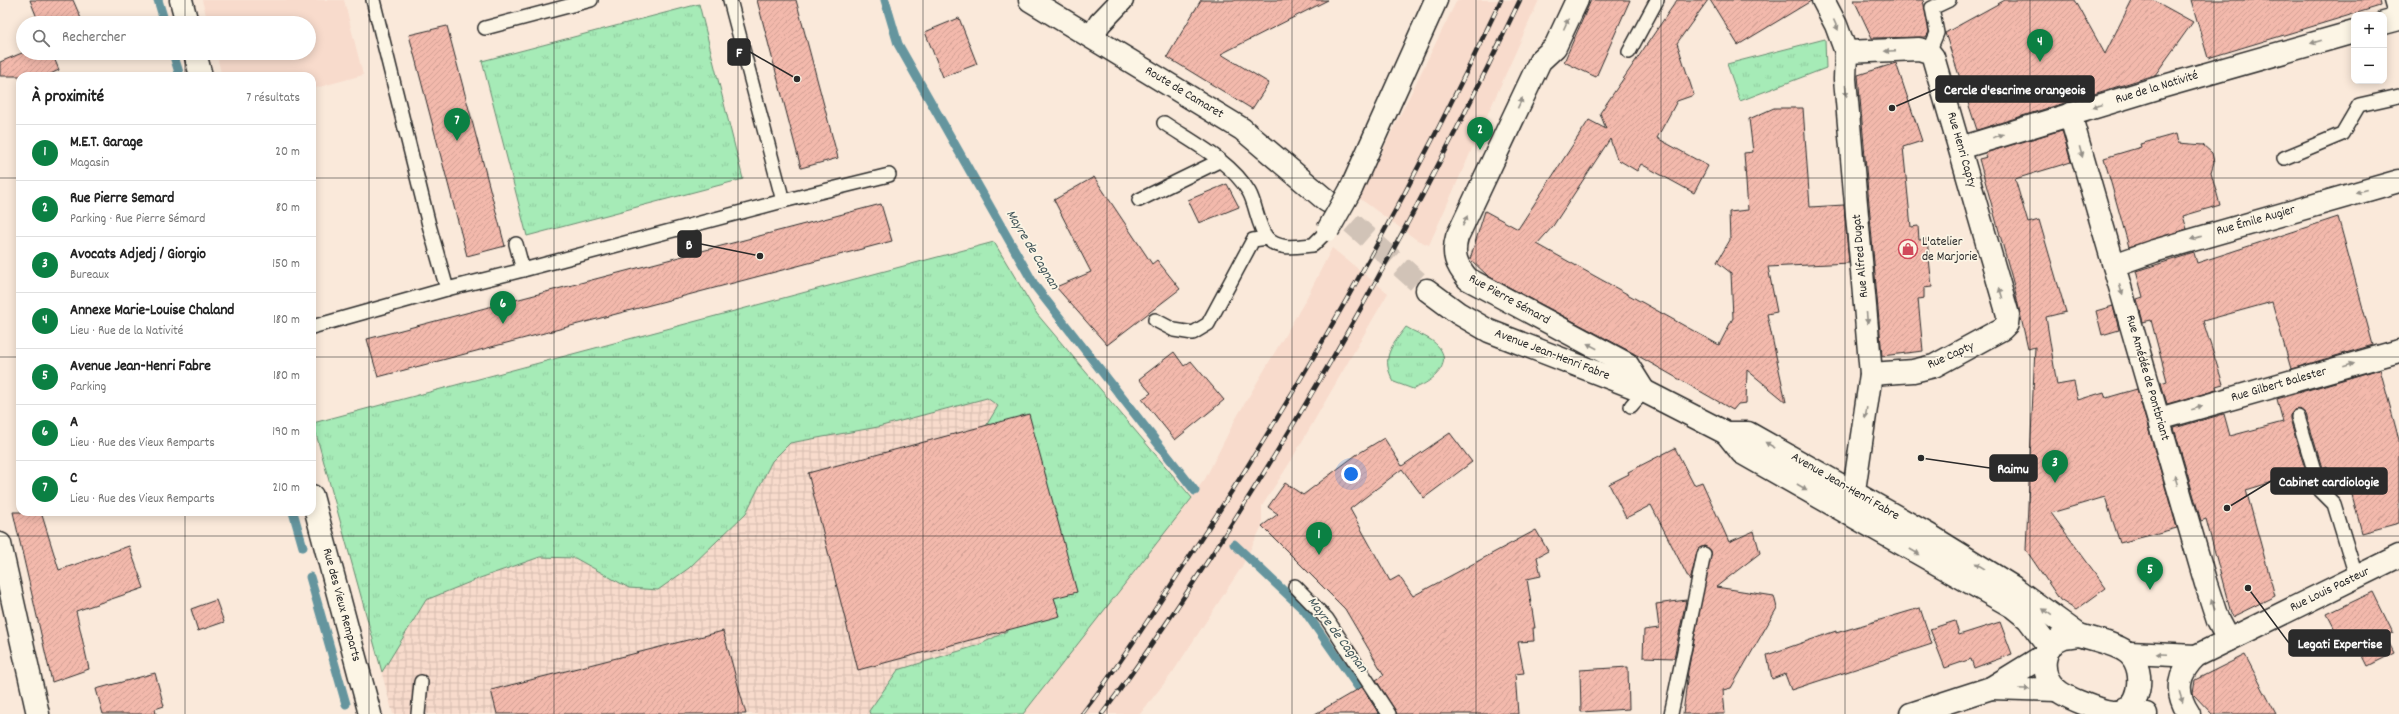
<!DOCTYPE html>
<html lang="fr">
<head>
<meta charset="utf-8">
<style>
  :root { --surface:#fff; --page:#f2f2f2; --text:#222; --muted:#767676; --line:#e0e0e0; --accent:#0b8043 }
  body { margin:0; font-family:Dekko,sans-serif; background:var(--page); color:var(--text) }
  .controls { position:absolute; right:12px; top:12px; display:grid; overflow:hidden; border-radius:8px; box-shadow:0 2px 10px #0003 }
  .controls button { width:36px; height:36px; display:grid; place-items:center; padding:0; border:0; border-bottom:1px solid var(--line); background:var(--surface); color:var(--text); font:20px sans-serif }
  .you { position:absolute; left:1351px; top:474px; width:14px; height:14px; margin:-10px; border:3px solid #fff; border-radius:50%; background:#1a73e8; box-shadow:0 0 0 6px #1a73e833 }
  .badge { display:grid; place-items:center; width:26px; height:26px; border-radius:50%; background:var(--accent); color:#fff; font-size:13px; font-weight:700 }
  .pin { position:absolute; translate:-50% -33px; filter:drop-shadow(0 1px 2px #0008) }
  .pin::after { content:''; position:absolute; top:21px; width:14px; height:12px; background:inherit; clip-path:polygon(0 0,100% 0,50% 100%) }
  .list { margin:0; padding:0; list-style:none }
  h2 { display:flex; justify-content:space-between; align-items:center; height:52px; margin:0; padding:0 16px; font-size:17px }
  h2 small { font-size:13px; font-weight:400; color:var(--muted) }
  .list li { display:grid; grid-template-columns:26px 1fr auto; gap:12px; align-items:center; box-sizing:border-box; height:56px; padding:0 16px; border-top:1px solid var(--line) }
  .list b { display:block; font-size:15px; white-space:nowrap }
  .list p { margin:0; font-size:13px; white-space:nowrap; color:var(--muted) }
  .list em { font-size:13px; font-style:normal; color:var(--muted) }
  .icon { flex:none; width:22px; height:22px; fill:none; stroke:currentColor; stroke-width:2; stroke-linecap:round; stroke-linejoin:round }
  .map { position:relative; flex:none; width:2399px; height:714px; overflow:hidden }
  .search { position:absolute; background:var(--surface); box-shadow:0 2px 10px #0003; left:16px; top:16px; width:300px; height:44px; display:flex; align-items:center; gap:10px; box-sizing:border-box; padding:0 14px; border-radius:22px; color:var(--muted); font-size:15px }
  .panel { position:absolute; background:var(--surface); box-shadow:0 2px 10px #0003; left:16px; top:72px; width:300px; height:444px; border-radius:12px }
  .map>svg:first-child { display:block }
  .built { fill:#f8dbcc }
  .industrial { fill:url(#industrial-grid) }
  .grass { fill:url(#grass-tufts); stroke:#688b71 }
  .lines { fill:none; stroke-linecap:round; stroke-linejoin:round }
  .stream { stroke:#65959e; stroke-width:9 }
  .building { fill:url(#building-hatch); stroke:#2b2b2b }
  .secondary-tunnel { stroke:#d1c3b7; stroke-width:22; stroke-dasharray:22 11; stroke-linecap:butt }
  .service-casing { stroke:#2b2b2b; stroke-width:16 }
  .minor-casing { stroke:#2b2b2b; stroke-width:25 }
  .tertiary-casing { stroke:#2b2b2b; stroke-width:25 }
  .secondary-casing { stroke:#2b2b2b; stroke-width:25 }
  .service { stroke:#fcf5e5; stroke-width:13 }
  .minor { stroke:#fcf5e5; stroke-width:22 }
  .tertiary { stroke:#fcf5e5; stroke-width:22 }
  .secondary { stroke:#fcf5e5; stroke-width:22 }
  .rail-casing { stroke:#2b2b2b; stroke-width:4.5 }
  .rail { stroke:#fcf5e5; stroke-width:3; stroke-dasharray:9; stroke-linecap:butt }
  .minor-bridge-casing { stroke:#2b2b2b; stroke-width:25; stroke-linecap:butt }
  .minor-bridge { stroke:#fcf5e5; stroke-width:22 }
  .oneway { fill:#949088 }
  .grid { fill:none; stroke:#2b2b2b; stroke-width:1; stroke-opacity:0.55 }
  .labels { text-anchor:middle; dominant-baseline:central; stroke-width:3.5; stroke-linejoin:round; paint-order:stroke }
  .street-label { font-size:13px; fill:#2b2b2b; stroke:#fcf5e5 }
  .poi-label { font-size:13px; fill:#2b2b2b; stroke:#fcf5e5; text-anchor:start }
  .water-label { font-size:14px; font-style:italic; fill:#43575b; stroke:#fcf5e5 }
  .leader { fill:none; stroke:#2b2b2b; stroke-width:1.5 }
  .callout-dot { fill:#2b2b2b; stroke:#fcf5e5; stroke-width:1.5 }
  .callout { fill:#2b2b2b; stroke:#2b2b2b; stroke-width:1.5 }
  .callout-label { font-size:14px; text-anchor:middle; font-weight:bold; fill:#fff }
</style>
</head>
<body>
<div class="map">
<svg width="2399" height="714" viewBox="0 0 2399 714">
  <defs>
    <pattern id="industrial-grid" width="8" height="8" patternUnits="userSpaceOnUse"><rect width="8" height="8" fill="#f8dbcc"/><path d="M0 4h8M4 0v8" fill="none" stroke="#d5bcaf"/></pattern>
    <pattern id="grass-tufts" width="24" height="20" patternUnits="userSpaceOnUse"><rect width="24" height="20" fill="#a6ebb7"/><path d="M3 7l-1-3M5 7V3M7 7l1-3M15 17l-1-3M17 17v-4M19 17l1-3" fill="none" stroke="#8fca9e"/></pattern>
    <pattern id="building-hatch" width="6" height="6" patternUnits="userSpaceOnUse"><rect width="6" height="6" fill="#f3b9ac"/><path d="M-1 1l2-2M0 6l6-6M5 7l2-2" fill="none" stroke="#d09f94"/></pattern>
  </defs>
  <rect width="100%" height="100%" fill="#fae9da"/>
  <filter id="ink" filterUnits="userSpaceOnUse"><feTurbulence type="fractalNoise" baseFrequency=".025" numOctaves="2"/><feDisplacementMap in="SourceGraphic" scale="8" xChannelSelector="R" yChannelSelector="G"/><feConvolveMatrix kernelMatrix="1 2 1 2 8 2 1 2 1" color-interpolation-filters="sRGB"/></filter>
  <g filter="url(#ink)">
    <g class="built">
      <polygon points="202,0 344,0 363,75 312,89 312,76 222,76 216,53 309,53 309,23 208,23"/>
      <polygon points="1457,0 1539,0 1429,245 1417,240 1359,198"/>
      <polygon points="1332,248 1388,293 1289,464 1262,506 1262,526 1241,568 1173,672 1140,714 1023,714 1205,479 1235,420 1305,301"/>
    </g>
    <polygon class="industrial" points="994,242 1037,314 1192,498 1023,714 393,714 313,423"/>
    <g class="grass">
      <polygon points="699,4 743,179 527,236 482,61"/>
      <polygon points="1825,39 1826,68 1740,101 1727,64"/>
      <polygon points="994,242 1037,314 1192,498 1023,714 870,714 869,711 898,670 979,645 1009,630 986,426 998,406 987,398 878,427 790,443 772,461 746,513 689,568 658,590 629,588 575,558 540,557 480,578 426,600 382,672 313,423"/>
      <path d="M 1406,327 C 1414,332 1423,335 1431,340 C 1458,359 1436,381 1413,389 L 1394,382 C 1380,358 1391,347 1406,327 Z"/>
    </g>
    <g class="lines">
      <g class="stream">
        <polyline points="158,0 165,23"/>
        <polyline points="885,0 898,44 1035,286 1195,491"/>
        <polyline points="173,53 180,76"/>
        <polyline points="293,512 303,547"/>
        <polyline points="1234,544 1304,610 1377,714"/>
        <polyline points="310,577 346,704"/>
      </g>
    </g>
    <g class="building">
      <polygon points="30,0 73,0 83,23 39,23"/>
      <polygon points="757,0 796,0 838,158 801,168"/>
      <polygon points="1201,0 1328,0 1221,54 1269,83 1252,109 1167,57"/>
      <polygon points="1591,0 1630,0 1596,77 1564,62"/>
      <polygon points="1677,0 1708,0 1677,43 1694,95 1677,101 1657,138 1708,166 1694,193 1641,164 1637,171 1617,159 1610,139 1553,226 1537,244 1719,345 1733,318 1731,273 1717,262 1730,240 1729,212 1748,210 1744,153 1753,152 1749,119 1774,108 1803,108 1810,207 1844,205 1849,263 1768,267 1777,312 1767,314 1786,402 1747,370 1746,403 1738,404 1733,410 1633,353 1488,276 1470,259 1485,211 1518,229 1589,120 1606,129 1600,113"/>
      <polygon points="1710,0 1811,0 1811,1 1738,45"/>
      <polygon points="1854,0 1923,0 1929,32 1926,37 1872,38"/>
      <polygon points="2005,0 2075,0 2105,54 2132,0 2153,0 2193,22 2155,75 1977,130 1945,33"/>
      <polygon points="2191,0 2379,0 2380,6 2208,58"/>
      <polygon points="959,18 977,64 943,77 925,32"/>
      <polygon points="447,26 505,246 467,256 409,35"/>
      <polygon points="22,53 52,53 59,70 46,76 0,76 0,62"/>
      <polygon points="1896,63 1922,141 1903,147 1911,227 1918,226 1919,240 1927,239 1932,287 1924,288 1924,298 1918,299 1923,351 1882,356 1858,75"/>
      <polygon points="2062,130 2071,162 2015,179 2028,223 2039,220 2066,312 2046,317 2057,385 2074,382 2078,400 2104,392 2106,398 2137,389 2177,528 2120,543 2105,497 2051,513 2106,588 2076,610 2060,600 2026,550 2035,347 2028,349 2013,282 1979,159 1987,157 1985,153"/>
      <polygon points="2176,134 2178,143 2203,145 2212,153 2214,162 2211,172 2220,205 2183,216 2187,229 2129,247 2104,158 2141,147 2140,144"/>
      <polygon points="1094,177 1152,264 1157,260 1180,289 1107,345 1056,287 1091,272 1054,200"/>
      <polygon points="1227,184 1239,207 1199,223 1188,200"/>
      <polygon points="881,204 892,241 378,377 367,339"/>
      <polygon points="2338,217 2373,345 2291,369 2272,302 2203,321 2223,384 2216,386 2217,390 2167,404 2161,383 2167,381 2151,320 2143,322 2137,299 2143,297 2136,271 2194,253 2197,263"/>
      <polygon points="2113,306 2119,330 2102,335 2096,311"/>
      <polygon points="1174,352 1184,366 1191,361 1224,400 1175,440 1142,399 1151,393 1139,379"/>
      <polygon points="2380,369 2399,440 2399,523 2362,533 2351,491 2335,494 2327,466 2322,468 2306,414 2300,409 2295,410 2290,415 2290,419 2306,472 2246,490 2275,596 2232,617 2206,519 2201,521 2174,428 2224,414 2230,436 2283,422 2277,399"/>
      <polygon points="1029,414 1077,592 1054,598 1060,616 858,670 808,473"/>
      <polygon points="1450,433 1472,462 1424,498 1402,469 1350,509 1390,581 1399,576 1413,596 1536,530 1548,551 1537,557 1541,576 1527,579 1535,628 1533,628 1534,641 1518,642 1524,673 1515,674 1518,714 1397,714 1376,680 1384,675 1345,609 1262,526 1278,514 1268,507 1285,483 1303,495 1356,455 1384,438 1402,466"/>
      <polygon points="1675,448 1694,485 1702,482 1729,542 1754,531 1760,553 1716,587 1774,596 1777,608 1731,688 1723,690 1725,714 1683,714 1688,671 1711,551 1705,546 1698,549 1690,581 1651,505 1626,518 1609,484 1629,474 1628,472"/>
      <polygon points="13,512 41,512 59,570 129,546 144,588 76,611 89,669 52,682"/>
      <polygon points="2373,592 2393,633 2386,637 2394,653 2368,666 2360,650 2357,651 2349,634 2340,639 2327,614"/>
      <polygon points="216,600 224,622 198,631 191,609"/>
      <polygon points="1686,600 1674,658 1643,657 1644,630 1659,628 1656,604"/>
      <polygon points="1920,608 1932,644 1791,690 1785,674 1772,679 1767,655 1836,631 1836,633"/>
      <polygon points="1955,621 1959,635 2000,622 2012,654 1974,668 1971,659 1945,668 1930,629"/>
      <polygon points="723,631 746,714 497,714 491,690"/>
      <polygon points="2245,655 2276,714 2212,714 2193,694 2195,680"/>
      <polygon points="1628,667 1629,709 1581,712 1580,670"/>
      <polygon points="155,673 164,706 155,709 156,714 103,714 96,689"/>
      <polygon points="1362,687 1379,714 1315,714"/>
    </g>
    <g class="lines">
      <polyline class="secondary-tunnel" points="1327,201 1427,290"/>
      <defs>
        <g id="service">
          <polyline points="373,0 429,225 447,289 523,270"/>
          <polyline points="485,28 591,0"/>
          <polyline points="1629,52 1657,0"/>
          <polyline points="1929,52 1937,33 1932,8 1949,0"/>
          <path d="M 1164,123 C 1192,142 1231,161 1249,192 C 1256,204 1258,227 1267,238 C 1279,251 1298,246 1313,245 L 1328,230"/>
          <polyline points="2284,158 2342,134 2359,105 2399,96"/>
          <polyline points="1139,200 1219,161"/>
          <polyline points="783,201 889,175"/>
          <polyline points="516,244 523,270 783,201 730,0"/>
          <polyline points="1155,320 1174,330 1193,333 1208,324 1253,240 1267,238"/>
          <polyline points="312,327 447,289"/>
          <polyline points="1631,406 1644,391"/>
          <polyline points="2298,417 2320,490 2334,504 2356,576"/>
          <polyline points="1295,586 1327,619 1389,714"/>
          <polyline points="418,714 421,682"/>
          <polyline points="1671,714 1704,554"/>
        </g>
        <g id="minor">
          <path d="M 1577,0 L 1555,47 L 1540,61 L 1457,237 C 1452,254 1456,265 1468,279 L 1627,364 L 1644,391"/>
          <polyline points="1823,0 1836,25 1846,52 1845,79 1871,374 1851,511"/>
          <polyline points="2384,23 2399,19"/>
          <polyline points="1092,36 1100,23 1122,0"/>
          <polyline points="1846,52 1919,49 1929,52 1933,57 2008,315 2007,324 2002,329 1934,366 1913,371 1871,374"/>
          <polyline points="2070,114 2206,584 2218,621 2228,640"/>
          <polyline points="1960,148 2161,87 2354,32"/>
          <polyline points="1351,189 1436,0"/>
          <polyline points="2114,265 2154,251 2399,181"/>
          <polyline points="2159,419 2399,351"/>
          <polyline points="0,544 38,714"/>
        </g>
        <polyline id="tertiary" points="2395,0 2399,14"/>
        <g id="secondary">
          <polyline points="181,0 187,23"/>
          <polyline points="1030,0 1242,129 1327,201"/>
          <polyline points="195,53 201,76"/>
          <polyline points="1427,290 1458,313 1489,331 1644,391 1726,433 1742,453 2013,607 2028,619 2050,648"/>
          <polyline points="1726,433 1748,433 1929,535 2013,587 2079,635"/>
          <polyline points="312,496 370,714"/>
          <path d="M 2079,635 C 2092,639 2121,645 2130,655 C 2146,671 2142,714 2112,712 C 2100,711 2064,697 2056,689 C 2039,674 2041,645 2064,637 C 2068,636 2074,636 2079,635 Z"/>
          <polyline points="2129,653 2196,656"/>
          <polyline points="1991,688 2057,690"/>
          <polyline points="2126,708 2146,714"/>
          <polyline points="1911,714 1991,688 2046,654"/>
          <path d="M 2189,714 C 2174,692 2178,673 2196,656 L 2399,556"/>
        </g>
      </defs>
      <use href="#service" class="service-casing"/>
      <use href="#minor" class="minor-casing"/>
      <use href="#tertiary" class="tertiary-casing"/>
      <use href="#secondary" class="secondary-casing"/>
      <use href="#service" class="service"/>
      <use href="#minor" class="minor"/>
      <use href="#tertiary" class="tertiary"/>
      <use href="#secondary" class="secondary"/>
      <defs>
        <g id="rail">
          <path d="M 1082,714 C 1124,659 1161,600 1199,542 C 1313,368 1413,187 1501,0"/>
          <path d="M 1102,714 C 1141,663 1176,609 1211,556 C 1327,378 1429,192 1520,0"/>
        </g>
      </defs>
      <use href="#rail" class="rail-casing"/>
      <use href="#rail" class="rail"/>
      <defs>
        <polyline id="minor-bridge" points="1328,230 1351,189"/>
      </defs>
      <use href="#minor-bridge" class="minor-bridge-casing"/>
      <use href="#minor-bridge" class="minor-bridge"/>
    </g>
    <defs><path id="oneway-solid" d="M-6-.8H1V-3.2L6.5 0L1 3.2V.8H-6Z"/></defs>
    <g class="oneway">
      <use href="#oneway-solid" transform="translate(1566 24) rotate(-66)"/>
      <use href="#oneway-solid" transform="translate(1836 25) rotate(66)"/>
      <use href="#oneway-solid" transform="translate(2316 42) rotate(164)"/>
      <use href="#oneway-solid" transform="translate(1890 51) rotate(178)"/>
      <use href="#oneway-solid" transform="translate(1846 91) rotate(85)"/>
      <use href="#oneway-solid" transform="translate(1520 103) rotate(-65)"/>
      <use href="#oneway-solid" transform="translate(2097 106) rotate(163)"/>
      <use href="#oneway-solid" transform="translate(1998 136) rotate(-17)"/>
      <use href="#oneway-solid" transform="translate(2081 152) rotate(74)"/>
      <use href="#oneway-solid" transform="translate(2361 191) rotate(165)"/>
      <use href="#oneway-solid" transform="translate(1465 221) rotate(-65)"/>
      <use href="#oneway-solid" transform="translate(2196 238) rotate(164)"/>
      <use href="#oneway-solid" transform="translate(2121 290) rotate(74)"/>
      <use href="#oneway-solid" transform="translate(2001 293) rotate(-106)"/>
      <use href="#oneway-solid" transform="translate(1867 318) rotate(85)"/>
      <use href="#oneway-solid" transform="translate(1592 346) rotate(-152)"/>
      <use href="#oneway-solid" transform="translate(2349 365) rotate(-16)"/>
      <use href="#oneway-solid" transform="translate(2197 408) rotate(-16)"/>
      <use href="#oneway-solid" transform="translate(1866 413) rotate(98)"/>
      <use href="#oneway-solid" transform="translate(1770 445) rotate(-150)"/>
      <use href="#oneway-solid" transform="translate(2176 480) rotate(-106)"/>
      <use href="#oneway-solid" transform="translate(1802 487) rotate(30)"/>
      <use href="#oneway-solid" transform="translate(1915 552) rotate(30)"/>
      <use href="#oneway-solid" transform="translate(1980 566) rotate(-148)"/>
      <use href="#oneway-solid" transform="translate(2213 605) rotate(-109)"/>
      <use href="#oneway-solid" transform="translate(2047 612) rotate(-144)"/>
      <use href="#oneway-solid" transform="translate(2162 654) rotate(-178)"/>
      <use href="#oneway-solid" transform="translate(2024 689) rotate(2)"/>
      <use href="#oneway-solid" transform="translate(2181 697) rotate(73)"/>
    </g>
  </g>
  <path class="grid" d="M 185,0 L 185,23M 369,0 L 369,714M 554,0 L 554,714M 738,0 L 738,714M 923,0 L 923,714M 1107,0 L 1107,714M 1292,0 L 1292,714M 1476,0 L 1476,714M 1661,0 L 1661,714M 1845,0 L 1845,714M 2030,0 L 2030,714M 2214,0 L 2214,714M 185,53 L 185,76M 0,178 L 20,178M 312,178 L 2399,178M 0,357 L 20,357M 312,357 L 2399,357M 185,512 L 185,714M 0,536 L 2399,536"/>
  <defs>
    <symbol id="shop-ring" viewBox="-11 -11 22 22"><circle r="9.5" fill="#fcf5e5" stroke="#d1495b" stroke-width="1.5"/><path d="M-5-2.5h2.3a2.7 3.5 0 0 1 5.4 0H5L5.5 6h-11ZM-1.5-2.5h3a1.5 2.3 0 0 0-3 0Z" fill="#d1495b"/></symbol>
  </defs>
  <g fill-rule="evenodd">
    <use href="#shop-ring" x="1897" y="238" width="22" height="22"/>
  </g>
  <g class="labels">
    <g class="street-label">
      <text transform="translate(2157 88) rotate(-17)">Rue de la Nativité</text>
      <text transform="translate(1184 93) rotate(31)">Route de Camaret</text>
      <text transform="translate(1961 150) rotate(74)">Rue Henri Capty</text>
      <text transform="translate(2256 221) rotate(-16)">Rue Émile Augier</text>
      <text transform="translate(1861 256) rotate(-95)">Rue Alfred Dugat</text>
      <text transform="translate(1509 300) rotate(29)">Rue Pierre Sémard</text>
      <text transform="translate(1552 355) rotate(21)">Avenue Jean-Henri Fabre</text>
      <text transform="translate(1951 356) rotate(-24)">Rue Capty</text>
      <text transform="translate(2147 378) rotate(74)">Rue Amédée de Pontbriant</text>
      <text transform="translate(2279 385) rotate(-16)">Rue Gilbert Balester</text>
      <text transform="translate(1845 487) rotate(30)">Avenue Jean-Henri Fabre</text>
      <text transform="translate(2330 590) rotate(-26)">Rue Louis Pasteur</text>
      <text transform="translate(341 605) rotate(75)">Rue des Vieux Remparts</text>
    </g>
    <g class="poi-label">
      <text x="1922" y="242">L'atelier<tspan x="1922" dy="15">de Marjorie</tspan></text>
    </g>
    <g class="water-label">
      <text transform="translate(1032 250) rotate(59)">Mayre de Cagnan</text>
      <text transform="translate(1337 635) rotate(53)">Mayre de Cagnan</text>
    </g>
  </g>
  <path class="leader" d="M797 79L750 52M1892 108L1936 89M760 256L701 244M1921 458L1990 468M2227 508L2271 481M2248 588L2289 643"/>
  <g class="callout-dot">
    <circle cx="797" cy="79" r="4"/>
    <circle cx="1892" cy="108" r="4"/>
    <circle cx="760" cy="256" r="4"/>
    <circle cx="1921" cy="458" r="4"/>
    <circle cx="2227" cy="508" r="4"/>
    <circle cx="2248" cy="588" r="4"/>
  </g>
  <g class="callout">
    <rect x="728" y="39" width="22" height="26" rx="4"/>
    <rect x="1936" y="76" width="158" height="26" rx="4"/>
    <rect x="678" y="231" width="23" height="26" rx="4"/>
    <rect x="1990" y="455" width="47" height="26" rx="4"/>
    <rect x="2271" y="468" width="116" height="26" rx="4"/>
    <rect x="2289" y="630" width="101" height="26" rx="4"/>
  </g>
  <g class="callout-label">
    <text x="739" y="57">F</text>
    <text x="2015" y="94">Cercle d'escrime orangeois</text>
    <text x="689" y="249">B</text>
    <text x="2013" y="473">Raimu</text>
    <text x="2329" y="486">Cabinet cardiologie</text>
    <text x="2340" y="648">Legati Expertise</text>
  </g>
</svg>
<div class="controls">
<button>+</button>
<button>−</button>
</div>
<div class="you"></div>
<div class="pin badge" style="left:1319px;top:555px">1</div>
<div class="pin badge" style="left:1480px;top:150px">2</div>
<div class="pin badge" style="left:2055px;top:483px">3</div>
<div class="pin badge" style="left:2040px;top:62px">4</div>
<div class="pin badge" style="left:2150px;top:590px">5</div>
<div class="pin badge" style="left:503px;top:324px">6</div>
<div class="pin badge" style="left:457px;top:141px">7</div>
<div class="search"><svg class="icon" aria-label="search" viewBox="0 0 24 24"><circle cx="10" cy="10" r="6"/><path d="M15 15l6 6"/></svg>Rechercher</div>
<section class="panel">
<h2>À proximité<small>7 résultats</small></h2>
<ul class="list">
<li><span class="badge">1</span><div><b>M.E.T. Garage</b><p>Magasin</p></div><em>20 m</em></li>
<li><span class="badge">2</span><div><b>Rue Pierre Semard</b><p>Parking · Rue Pierre Sémard</p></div><em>80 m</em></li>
<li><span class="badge">3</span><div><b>Avocats Adjedj / Giorgio</b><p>Bureaux</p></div><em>150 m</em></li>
<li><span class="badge">4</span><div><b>Annexe Marie-Louise Chaland</b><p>Lieu · Rue de la Nativité</p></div><em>180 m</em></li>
<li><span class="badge">5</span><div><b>Avenue Jean-Henri Fabre</b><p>Parking</p></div><em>180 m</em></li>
<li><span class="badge">6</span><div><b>A</b><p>Lieu · Rue des Vieux Remparts</p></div><em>190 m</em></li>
<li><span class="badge">7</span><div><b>C</b><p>Lieu · Rue des Vieux Remparts</p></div><em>210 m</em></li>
</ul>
</section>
</div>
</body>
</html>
